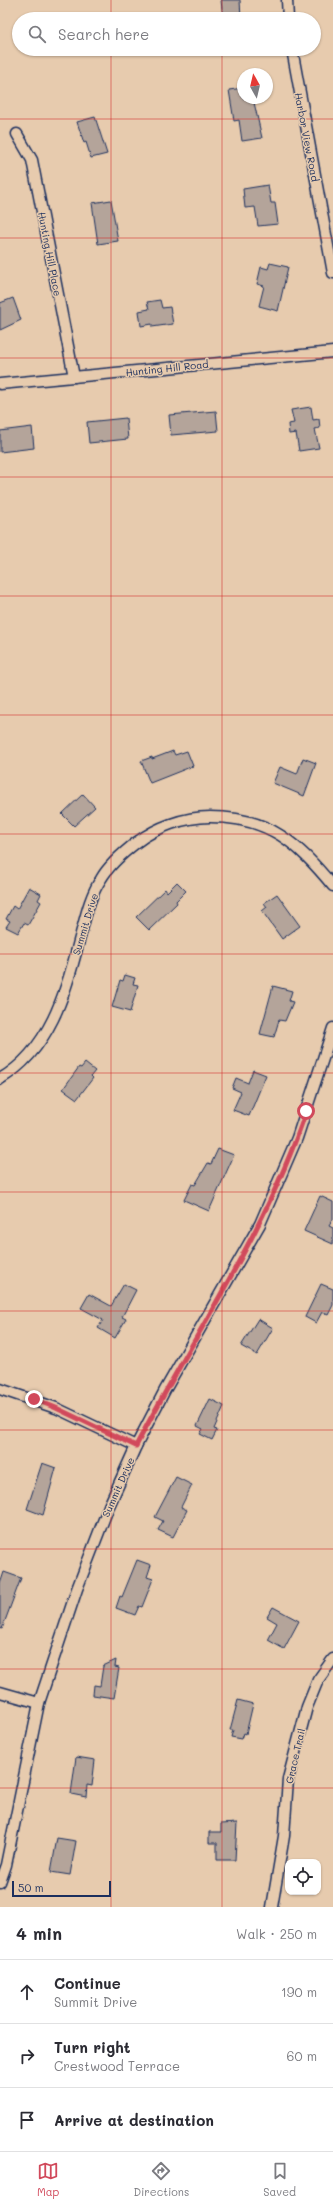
<!DOCTYPE html>
<html lang="en">
<head>
<meta charset="utf-8">
<style>
  :root { --surface:#fff; --page:#f7f7f7; --text:#2b2b33; --muted:#7c7c81; --line:#e1e1e2; --accent:#d1495b }
  body { margin:0; font-family:Mali,sans-serif; background:var(--page); color:var(--text) }
  .controls { position:absolute; right:12px; bottom:12px; display:grid; overflow:hidden; border-radius:8px; box-shadow:0 1px 3px #0004 }
  .controls button { width:36px; height:36px; display:grid; place-items:center; padding:0; border:0; border-bottom:1px solid var(--line); background:var(--surface); color:var(--text); font:20px sans-serif }
  .compass { position:absolute; left:237px; top:68px; width:36px; height:36px; border-radius:50%; background:var(--surface); box-shadow:0 1px 3px #0004; rotate:352deg }
  .scale { position:absolute; left:12px; bottom:10px; width:99px; box-sizing:border-box; padding-left:4px; border:2px solid #1b2f5e; border-top:0; font-size:11px; line-height:14px; white-space:nowrap; color:#1b2f5e; -webkit-text-stroke:3px #e7cbae; paint-order:stroke }
  .stop { position:absolute; width:12px; height:12px; margin:-9px; border:3px solid #d1495b; border-radius:50%; background:#fff }
  .stop.end { background:#d1495b; border-color:#fff; box-shadow:0 1px 4px #0008 }
  .list { margin:0; padding:0; list-style:none }
  h2 { display:flex; justify-content:space-between; align-items:center; height:52px; margin:0; padding:0 16px; font-size:17px }
  h2 small { font-size:13px; font-weight:400; color:var(--muted) }
  .list li { display:grid; grid-template-columns:26px 1fr auto; gap:12px; align-items:center; box-sizing:border-box; height:64px; padding:0 16px; border-top:1px solid var(--line) }
  .list b { display:block; font-size:15px; white-space:nowrap }
  .list p { margin:0; font-size:13px; white-space:nowrap; color:var(--muted) }
  .list em { font-size:13px; font-style:normal; color:var(--muted) }
  .icon { flex:none; width:22px; height:22px; fill:none; stroke:currentColor; stroke-width:2; stroke-linecap:round; stroke-linejoin:round }
  .map { position:relative; flex:none; width:333px; height:1907px; overflow:hidden }
  .search { position:absolute; background:var(--surface); box-shadow:0 1px 3px #0004; left:12px; right:12px; top:12px; height:44px; display:flex; align-items:center; gap:10px; box-sizing:border-box; padding:0 14px; border-radius:22px; color:var(--muted); font-size:15px }
  .sheet { height:244px; background:var(--surface) }
  nav { display:flex; justify-content:space-around; align-items:center; box-sizing:border-box; height:56px; border-top:1px solid var(--line); background:var(--surface); font-size:11px; color:var(--muted) }
  nav a { display:grid; justify-items:center; gap:2px }
  nav .on { color:var(--accent) }
  .map>svg:first-child { display:block }
  .building { fill:#b4a49a; stroke:#1b2f5e }
  .lines { fill:none; stroke-linecap:round; stroke-linejoin:round }
  .minor-casing { stroke:#1b2f5e; stroke-width:13 }
  .minor { stroke:#e7cbae; stroke-width:10 }
  .route { stroke:#d1495b; stroke-width:5 }
  .grid { fill:none; stroke:#d62828; stroke-width:1; stroke-opacity:0.55 }
  .labels { text-anchor:middle; dominant-baseline:central; stroke-width:3; stroke-linejoin:round; paint-order:stroke }
  .street-label { font-size:10px; fill:#1b2f5e; stroke:#e7cbae }
</style>
</head>
<body>
<div class="map">
<svg width="333" height="1907" viewBox="0 0 333 1907">
  <rect width="100%" height="100%" fill="#e7cbae"/>
  <filter id="ink" filterUnits="userSpaceOnUse"><feTurbulence type="fractalNoise" baseFrequency=".025" numOctaves="2"/><feDisplacementMap in="SourceGraphic" scale="8" xChannelSelector="R" yChannelSelector="G"/><feConvolveMatrix kernelMatrix="1 2 1 2 8 2 1 2 1" color-interpolation-filters="sRGB"/></filter>
  <g filter="url(#ink)">
    <g class="building">
      <polygon points="221,0 240,0 241,19 223,19"/>
      <polygon points="243,88 243,98 253,98 262,138 242,141 239,120 234,121 229,90"/>
      <polygon points="95,117 107,154 91,158 86,142 84,143 77,122"/>
      <polygon points="268,185 271,203 275,203 278,224 258,226 255,207 245,208 243,189"/>
      <polygon points="111,200 118,241 98,244 92,203"/>
      <polygon points="270,263 288,267 278,311 259,306 264,286 257,284 261,267 268,269"/>
      <polygon points="13,298 21,320 0,330 0,303"/>
      <polygon points="160,300 162,308 170,307 173,324 152,327 152,324 141,326 139,311 149,309 147,302"/>
      <polygon points="311,407 313,420 319,419 320,428 315,429 319,448 299,451 296,433 289,434 288,424 294,423 291,410"/>
      <polygon points="216,411 218,431 171,435 169,415"/>
      <polygon points="126,418 128,439 89,443 87,422"/>
      <polygon points="32,427 34,448 0,452 0,431"/>
      <polygon points="173,751 175,755 187,751 193,766 150,783 141,761 152,757 152,759"/>
      <polygon points="303,758 316,763 304,796 273,783 280,767 297,774"/>
      <polygon points="83,794 95,807 74,826 62,814"/>
      <polygon points="177,882 186,891 176,901 177,903 149,930 136,917 165,889 167,892"/>
      <polygon points="29,887 41,894 38,900 41,902 28,925 24,923 18,933 6,927 10,921 6,919 13,906 17,909"/>
      <polygon points="277,894 300,926 282,939 262,911 267,907 264,903"/>
      <polygon points="125,975 135,978 133,984 138,985 130,1012 112,1007 120,980 123,981"/>
      <polygon points="273,986 292,991 289,1001 293,1002 285,1021 279,1020 274,1037 260,1034"/>
      <polygon points="85,1063 95,1071 91,1076 93,1078 77,1099 63,1089 79,1067 81,1068"/>
      <polygon points="253,1070 266,1075 249,1116 233,1110 241,1092 232,1088 236,1078 248,1083"/>
      <polygon points="218,1149 234,1155 209,1211 184,1200 192,1184 195,1185 208,1163 211,1164"/>
      <polygon points="320,1196 333,1202 333,1219 329,1226 333,1228 333,1244 304,1231"/>
      <polygon points="124,1284 136,1290 122,1317 126,1319 115,1338 98,1328 103,1320 81,1308 89,1294 111,1306"/>
      <polygon points="321,1284 333,1289 333,1305 328,1315 322,1312 316,1323 305,1317"/>
      <polygon points="258,1319 273,1328 257,1355 241,1346"/>
      <polygon points="210,1399 224,1406 214,1429 217,1430 212,1440 200,1434 203,1429 197,1426"/>
      <polygon points="42,1463 56,1468 43,1515 27,1509"/>
      <polygon points="176,1477 192,1485 181,1507 187,1510 173,1537 158,1530 163,1521 155,1517"/>
      <polygon points="137,1560 151,1565 147,1577 153,1579 142,1607 139,1606 135,1615 116,1608 120,1596 122,1597"/>
      <polygon points="4,1572 21,1578 2,1629 0,1628 0,1584"/>
      <polygon points="273,1607 299,1621 284,1649 268,1640 277,1623 267,1617"/>
      <polygon points="116,1660 115,1667 119,1668 114,1698 93,1695 94,1685 100,1686 103,1666"/>
      <polygon points="238,1700 253,1704 246,1734 244,1733 242,1739 231,1737 233,1730 230,1730"/>
      <polygon points="76,1757 95,1760 92,1786 87,1785 86,1797 71,1794"/>
      <polygon points="237,1823 235,1860 217,1860 217,1843 209,1843 209,1832 221,1832 221,1824"/>
      <polygon points="57,1838 76,1841 70,1875 51,1872"/>
    </g>
    <g class="lines">
      <defs>
        <g id="minor">
          <polyline points="287,0 288,19"/>
          <polyline points="292,49 333,273"/>
          <polyline points="17,134 32,160 74,377"/>
          <polyline points="0,384 333,352"/>
          <path d="M 0,1079 C 49,1051 66,993 79,941 C 85,920 89,897 101,879 C 109,865 124,852 137,842 C 157,827 184,817 210,817 C 270,817 297,843 333,886"/>
          <polyline points="0,1389 56,1408 136,1446"/>
          <polyline points="0,1692 39,1703"/>
          <polyline points="0,1882 6,1865 39,1703 77,1589 109,1506 136,1446 165,1390 260,1224 297,1138 333,1028"/>
          <polyline points="272,1907 284,1836 288,1779 307,1707 318,1680 333,1659"/>
        </g>
      </defs>
      <use href="#minor" class="minor-casing"/>
      <use href="#minor" class="minor"/>
    </g>
  </g>
  <g class="lines" filter="url(#ink)">
    <path class="route" d="M 34,1399 L 56,1408 L 136,1446 C 194,1335 267,1230 306,1111"/>
  </g>
  <path class="grid" d="M 111,0 L 111,19M 222,0 L 222,19M 111,49 L 111,1907M 222,49 L 222,1907M 0,119 L 333,119M 0,238 L 333,238M 0,358 L 333,358M 0,477 L 333,477M 0,596 L 333,596M 0,715 L 333,715M 0,834 L 333,834M 0,954 L 333,954M 0,1073 L 333,1073M 0,1192 L 333,1192M 0,1311 L 333,1311M 0,1430 L 333,1430M 0,1549 L 333,1549M 0,1669 L 333,1669M 0,1788 L 333,1788"/>
  <g class="labels">
    <g class="street-label">
      <text transform="translate(307 137) rotate(79)">Harbor View Road</text>
      <text transform="translate(50 254) rotate(79)">Hunting Hill Place</text>
      <text transform="translate(167 368) rotate(-6)">Hunting Hill Road</text>
      <text transform="translate(85 924) rotate(-73)">Summit Drive</text>
      <text transform="translate(118 1487) rotate(-66)">Summit Drive</text>
      <text transform="translate(295 1756) rotate(-77)">Grace Trail</text>
    </g>
  </g>
</svg>
<div class="controls">
<button><svg class="icon" aria-label="locate" viewBox="0 0 24 24"><circle cx="12" cy="12" r="6"/><path d="M12 2v4M12 18v4M2 12h4M18 12h4"/></svg></button>
</div>
<svg class="compass" viewBox="-18 -18 36 36"><path d="M0-13l5 13h-10z" fill="#e53935"/><path d="M0 13l5-13h-10z" fill="#7c7c81"/></svg>
<div class="scale">50 m</div>
<div class="stop" style="left:306px;top:1111px"></div>
<div class="stop end" style="left:34px;top:1399px"></div>
<div class="search"><svg class="icon" aria-label="search" viewBox="0 0 24 24"><circle cx="10" cy="10" r="6"/><path d="M15 15l6 6"/></svg>Search here</div>
</div>
<section class="sheet">
<h2>4 min<small>Walk · 250 m</small></h2>
<ul class="list">
<li><svg class="icon" aria-label="ahead" viewBox="0 0 24 24"><path d="M12 20V5M6 11l6-6 6 6"/></svg><div><b>Continue</b><p>Summit Drive</p></div><em>190 m</em></li>
<li><svg class="icon" aria-label="right" viewBox="0 0 24 24"><path d="M7 20v-9h11M14 6l5 5-5 5"/></svg><div><b>Turn right</b><p>Crestwood Terrace</p></div><em>60 m</em></li>
<li><svg class="icon" aria-label="arrive" viewBox="0 0 24 24"><path d="M6 21V4h12l-3 4 3 4H6"/></svg><div><b>Arrive at destination</b></div></li>
</ul>
</section>
<nav>
<a class="on"><svg class="icon" aria-label="map" viewBox="0 0 24 24"><path d="M3 6l6-2 6 2 6-2v14l-6 2-6-2-6 2zM9 4v14M15 6v14"/></svg>Map</a>
<a><svg class="icon" aria-label="directions" viewBox="0 0 24 24"><path d="M12 3l9 9-9 9-9-9zM9 14v-3h6M13 9l2 2-2 2"/></svg>Directions</a>
<a><svg class="icon" aria-label="saved" viewBox="0 0 24 24"><path d="M7 4h10v16l-5-4-5 4z"/></svg>Saved</a>
</nav>
</body>
</html>
